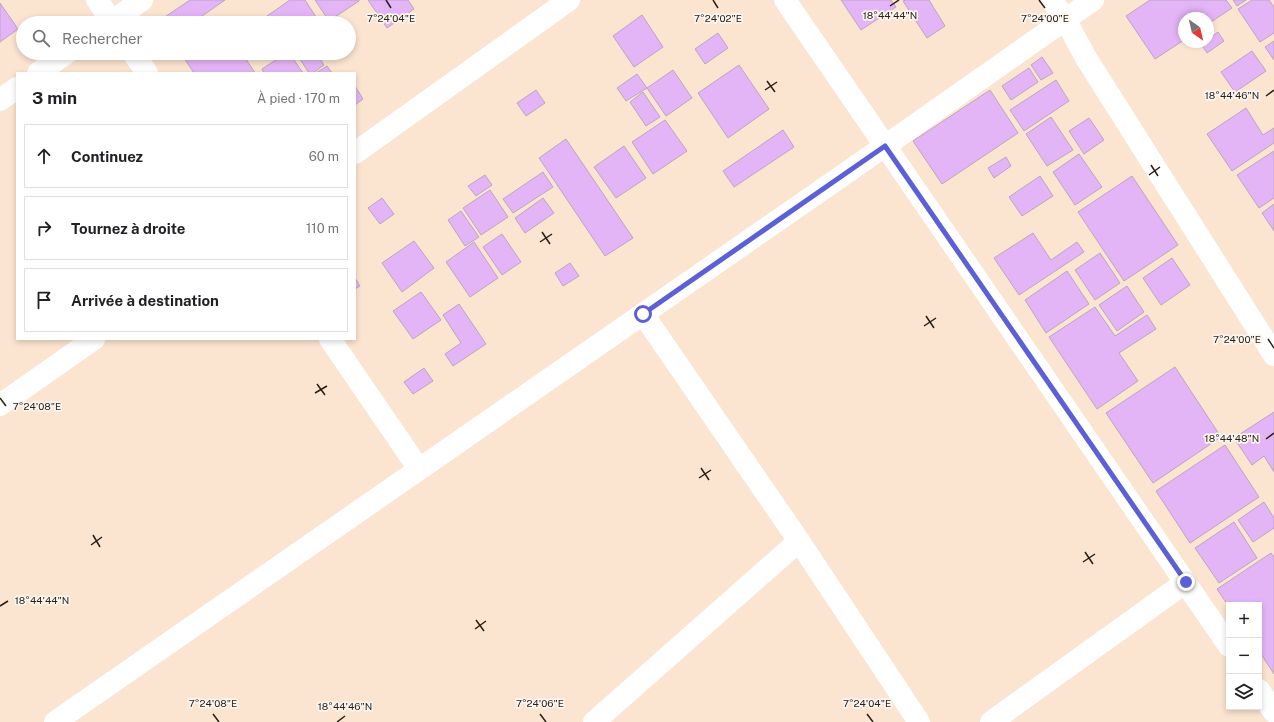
<!DOCTYPE html>
<html lang="fr">
<head>
<meta charset="utf-8">
<style>
  :root { --surface:#fff; --page:#f2f2f2; --text:#202124; --muted:#757577; --line:#e0e0e0 }
  body { margin:0; font-family:"Public Sans",sans-serif; background:var(--page); color:var(--text) }
  .controls { position:absolute; right:12px; bottom:12px; display:grid; overflow:hidden; border-radius:0px; box-shadow:0 2px 6px #0003 }
  .controls button { width:36px; height:36px; display:grid; place-items:center; padding:0; border:0; border-bottom:1px solid var(--line); background:var(--surface); color:var(--text); font:20px sans-serif }
  .compass { position:absolute; left:1178px; top:12px; width:36px; height:36px; border-radius:50%; background:var(--surface); box-shadow:0 2px 6px #0003; rotate:146deg }
  .stop { position:absolute; width:12px; height:12px; margin:-9px; border:3px solid #5b60d7; border-radius:50%; background:#fff }
  .stop.end { background:#5b60d7; border-color:#fff; box-shadow:0 1px 4px #0008 }
  .list { margin:0; padding:0; list-style:none }
  h2 { display:flex; justify-content:space-between; align-items:center; height:52px; margin:0; padding:0 16px; font-size:17px }
  h2 small { font-size:13px; font-weight:400; color:var(--muted) }
  .list li { display:grid; grid-template-columns:26px 1fr auto; gap:12px; align-items:center; box-sizing:border-box; height:64px; margin:0 8px 8px; padding:0 8px; border:1px solid var(--line); border-radius:0px }
  .list b { display:block; font-size:15px; white-space:nowrap }
  .list em { font-size:13px; font-style:normal; color:var(--muted) }
  .icon { flex:none; width:22px; height:22px; fill:none; stroke:currentColor; stroke-width:2; stroke-linecap:round; stroke-linejoin:round }
  .map { position:relative; flex:none; width:1274px; height:722px; overflow:hidden }
  .search { position:absolute; background:var(--surface); box-shadow:0 2px 6px #0003; left:16px; top:16px; width:340px; height:44px; display:flex; align-items:center; gap:10px; box-sizing:border-box; padding:0 14px; border-radius:22px; color:var(--muted); font-size:15px }
  .panel { position:absolute; background:var(--surface); box-shadow:0 2px 6px #0003; left:16px; top:72px; width:340px; height:268px; border-radius:0px }
  .map>svg:first-child { display:block }
  .building { fill:#e4b5f6; stroke:#baa6c2 }
  .lines { fill:none; stroke-linecap:round; stroke-linejoin:round }
  .street { stroke:#fff; stroke-width:22 }
  .secondary { stroke:#fff; stroke-width:22 }
  .route { stroke:#5b60d7; stroke-width:5 }
  .ticks { fill:none; stroke:#291f16; stroke-width:1.5 }
  .ticks-label { font-size:10px; text-anchor:middle; fill:#291f16; stroke:#fbf5f0; stroke-width:3.5; stroke-linejoin:round; paint-order:stroke }
</style>
</head>
<body>
<div class="map">
<svg width="1274" height="722" viewBox="0 0 1274 722">
  <rect width="100%" height="100%" fill="#fbe4d0"/>
  <g class="building">
    <polygon points="190,0 225,0 192,23 160,23 159,21"/>
    <polygon points="290,0 305,0 320,23 272,23 267,16"/>
    <polygon points="315,0 359,0 359,1 329,21"/>
    <polygon points="368,0 408,0 414,9 387,28"/>
    <polygon points="841,0 891,0 896,7 861,30"/>
    <polygon points="906,0 929,0 945,26 927,38 903,1"/>
    <polygon points="1150,0 1226,0 1232,8 1208,24 1208,18 1184,18 1184,40 1155,59 1126,16"/>
    <polygon points="1233,0 1246,0 1237,6"/>
    <polygon points="1252,0 1269,0 1274,7 1274,33 1260,42 1238,9"/>
    <polygon points="0,3 18,29 0,42"/>
    <polygon points="642,15 663,47 634,67 613,36"/>
    <polygon points="1218,32 1224,41 1207,53 1201,44 1203,42 1208,42 1208,39"/>
    <polygon points="718,33 728,48 705,64 695,49"/>
    <polygon points="1274,41 1274,60 1265,47"/>
    <polygon points="1252,51 1266,71 1235,92 1221,72"/>
    <polygon points="192,53 242,53 255,73 194,73 184,58"/>
    <polygon points="286,53 289,53 303,73 264,73 262,69"/>
    <polygon points="296,53 316,53 324,65 313,73 309,73"/>
    <polygon points="1042,57 1053,73 1041,80 1031,65"/>
    <polygon points="739,65 769,109 728,138 698,93"/>
    <polygon points="327,66 332,73 316,73"/>
    <polygon points="1029,68 1038,82 1011,100 1002,86"/>
    <polygon points="673,70 692,98 666,116 647,88"/>
    <polygon points="637,74 647,88 626,101 617,88"/>
    <polygon points="1056,80 1069,101 1024,131 1010,110"/>
    <polygon points="355,86 363,99 355,105"/>
    <polygon points="536,90 545,103 526,116 517,103"/>
    <polygon points="990,90 1018,133 942,184 913,141"/>
    <polygon points="643,92 660,117 646,126 630,102"/>
    <polygon points="1246,108 1263,135 1274,128 1274,143 1232,171 1207,134"/>
    <polygon points="1051,117 1073,150 1047,166 1026,134"/>
    <polygon points="1089,118 1104,140 1084,154 1069,131"/>
    <polygon points="665,120 687,151 653,174 632,142"/>
    <polygon points="783,130 794,147 734,187 723,171"/>
    <polygon points="566,139 633,238 605,256 539,158"/>
    <polygon points="624,146 646,178 616,198 594,167"/>
    <polygon points="1274,151 1274,198 1259,208 1237,175"/>
    <polygon points="1079,154 1102,187 1075,205 1053,172"/>
    <polygon points="1006,157 1011,166 994,178 988,168"/>
    <polygon points="543,172 553,187 513,213 503,199"/>
    <polygon points="485,175 492,185 476,196 468,186"/>
    <polygon points="1040,176 1053,196 1022,216 1009,197"/>
    <polygon points="1132,176 1178,245 1124,281 1078,212"/>
    <polygon points="490,190 508,217 481,235 463,208"/>
    <polygon points="382,198 394,214 380,224 368,208"/>
    <polygon points="543,198 554,213 525,233 515,218"/>
    <polygon points="1274,204 1274,231 1262,213"/>
    <polygon points="461,211 479,237 465,246 448,220"/>
    <polygon points="1033,233 1051,260 1077,242 1084,252 1019,295 994,258"/>
    <polygon points="502,234 521,262 502,275 483,247"/>
    <polygon points="414,241 434,268 402,292 382,263"/>
    <polygon points="474,242 498,278 470,297 446,262"/>
    <polygon points="1100,253 1120,283 1095,300 1075,270"/>
    <polygon points="1172,258 1190,285 1161,305 1143,278"/>
    <polygon points="570,263 579,276 563,286 555,273"/>
    <polygon points="1067,271 1089,304 1046,333 1025,300"/>
    <polygon points="355,278 360,286 355,289"/>
    <polygon points="1127,286 1144,312 1117,331 1099,305"/>
    <polygon points="421,292 441,320 413,339 393,311"/>
    <polygon points="459,304 486,344 453,366 445,354 461,343 443,315"/>
    <polygon points="1095,307 1115,336 1147,315 1156,329 1119,353 1138,381 1097,409 1049,337"/>
    <polygon points="1175,367 1221,437 1153,483 1106,413"/>
    <polygon points="424,368 433,381 413,394 404,382"/>
    <polygon points="1274,412 1274,472 1264,456 1252,465 1234,438"/>
    <polygon points="1225,445 1259,497 1190,543 1156,491"/>
    <polygon points="1264,502 1274,518 1274,528 1253,542 1238,520"/>
    <polygon points="1234,522 1257,558 1219,583 1195,548"/>
    <polygon points="1271,553 1274,557 1274,674 1259,651 1259,605 1229,605 1229,607 1217,589"/>
  </g>
  <g class="lines">
    <g class="street">
      <polyline points="97,0 113,23"/>
      <polyline points="1052,0 1065,19 1086,58 1274,355"/>
      <polyline points="110,23 142,0"/>
      <polyline points="133,53 147,73"/>
      <polyline points="38,73 67,53"/>
      <polyline points="0,100 17,88"/>
      <polyline points="355,153 569,0"/>
      <polyline points="643,314 799,541 919,722"/>
      <polyline points="330,339 419,469"/>
      <polyline points="0,405 94,339"/>
      <polyline points="55,722 885,146 1093,0"/>
      <polyline points="594,722 799,541"/>
      <polyline points="991,722 1186,582"/>
    </g>
    <g class="secondary">
      <polyline points="785,0 1229,646"/>
      <polyline points="1259,690 1274,712"/>
    </g>
  </g>
  <g class="lines">
    <polyline class="route" points="643,314 885,146 1186,582"/>
  </g>
  <path class="ticks" d="M 386,0 L 391,8M 713,0 L 718,8M 1039,0 L 1045,8M 890,6 L 899,0M 767,81 L 775,92M 765,90 L 777,82M 1266,96 L 1274,90M 1151,165 L 1158,176M 1149,175 L 1160,167M 542,232 L 550,244M 540,242 L 552,234M 926,316 L 934,328M 924,326 L 936,318M 1268,339 L 1274,348M 317,384 L 325,395M 315,393 L 327,386M 0,398 L 6,406M 1266,439 L 1274,433M 701,468 L 709,480M 699,478 L 711,470M 93,535 L 100,547M 91,545 L 102,537M 1085,552 L 1093,564M 1083,562 L 1095,554M 0,606 L 8,601M 476,620 L 484,631M 475,629 L 486,621M 213,714 L 219,722M 540,714 L 546,722M 867,714 L 873,722M 337,722 L 345,716"/>
  <g class="ticks-label">
    <text x="890" y="19">18°44'44"N</text>
    <text x="718" y="22">7°24'02"E</text>
    <text x="391" y="22">7°24'04"E</text>
    <text x="1045" y="22">7°24'00"E</text>
    <text x="1232" y="99">18°44'46"N</text>
    <text x="1237" y="343">7°24'00"E</text>
    <text x="37" y="410">7°24'08"E</text>
    <text x="1232" y="442">18°44'48"N</text>
    <text x="42" y="604">18°44'44"N</text>
    <text x="213" y="707">7°24'08"E</text>
    <text x="540" y="707">7°24'06"E</text>
    <text x="867" y="707">7°24'04"E</text>
    <text x="345" y="710">18°44'46"N</text>
  </g>
</svg>
<div class="controls">
<button>+</button>
<button>−</button>
<button><svg class="icon" aria-label="layers" viewBox="0 0 24 24"><path d="M12 4l9 5-9 5-9-5zM3 14l9 5 9-5"/></svg></button>
</div>
<svg class="compass" viewBox="-18 -18 36 36"><path d="M0-13l5 13h-10z" fill="#e53935"/><path d="M0 13l5-13h-10z" fill="#757577"/></svg>
<div class="stop" style="left:643px;top:314px"></div>
<div class="stop end" style="left:1186px;top:582px"></div>
<div class="search"><svg class="icon" aria-label="search" viewBox="0 0 24 24"><circle cx="10" cy="10" r="6"/><path d="M15 15l6 6"/></svg>Rechercher</div>
<section class="panel">
<h2>3 min<small>À pied · 170 m</small></h2>
<ul class="list">
<li><svg class="icon" aria-label="ahead" viewBox="0 0 24 24"><path d="M12 20V5M6 11l6-6 6 6"/></svg><div><b>Continuez</b></div><em>60 m</em></li>
<li><svg class="icon" aria-label="right" viewBox="0 0 24 24"><path d="M7 20v-9h11M14 6l5 5-5 5"/></svg><div><b>Tournez à droite</b></div><em>110 m</em></li>
<li><svg class="icon" aria-label="arrive" viewBox="0 0 24 24"><path d="M6 21V4h12l-3 4 3 4H6"/></svg><div><b>Arrivée à destination</b></div></li>
</ul>
</section>
</div>
</body>
</html>
